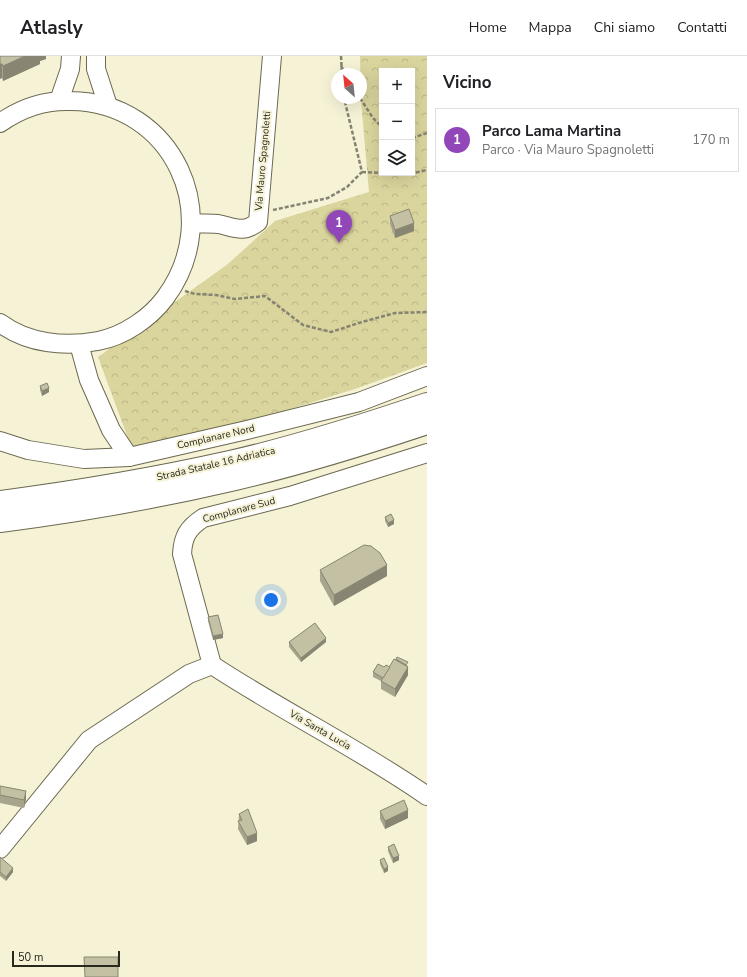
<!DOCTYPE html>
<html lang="it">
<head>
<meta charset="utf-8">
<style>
  :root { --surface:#fff; --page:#f6f6f6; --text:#202124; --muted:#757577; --line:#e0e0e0; --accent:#9247b9 }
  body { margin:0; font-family:"Nunito Sans",sans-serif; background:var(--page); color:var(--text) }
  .controls { position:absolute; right:12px; top:12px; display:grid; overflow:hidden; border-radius:0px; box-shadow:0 4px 16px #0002 }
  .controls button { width:36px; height:36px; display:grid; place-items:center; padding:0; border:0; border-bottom:1px solid var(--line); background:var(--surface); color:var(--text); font:20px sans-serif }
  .compass { position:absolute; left:331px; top:12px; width:36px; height:36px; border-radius:50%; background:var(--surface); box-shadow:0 4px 16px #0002; rotate:333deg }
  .scale { position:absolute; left:12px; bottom:10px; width:108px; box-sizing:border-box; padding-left:4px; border:2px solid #29281d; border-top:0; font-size:11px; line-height:14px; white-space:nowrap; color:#29281d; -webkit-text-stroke:3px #f5f2d6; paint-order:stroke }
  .you { position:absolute; left:271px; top:544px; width:14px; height:14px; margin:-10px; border:3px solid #fff; border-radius:50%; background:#1a73e8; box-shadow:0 0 0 6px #1a73e833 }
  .badge { display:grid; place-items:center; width:26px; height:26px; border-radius:50%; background:var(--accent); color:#fff; font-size:13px; font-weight:700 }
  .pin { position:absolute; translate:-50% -33px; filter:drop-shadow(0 1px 2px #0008) }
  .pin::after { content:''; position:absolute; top:21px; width:14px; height:12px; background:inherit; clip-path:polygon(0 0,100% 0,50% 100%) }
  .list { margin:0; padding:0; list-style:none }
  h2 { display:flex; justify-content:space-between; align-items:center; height:52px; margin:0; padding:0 16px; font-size:17px }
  h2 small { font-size:13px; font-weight:400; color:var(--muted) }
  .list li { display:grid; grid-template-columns:26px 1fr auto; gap:12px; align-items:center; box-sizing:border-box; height:64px; margin:0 8px 8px; padding:0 8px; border:1px solid var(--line); border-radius:0px }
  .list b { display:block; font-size:15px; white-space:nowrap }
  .list p { margin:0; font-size:13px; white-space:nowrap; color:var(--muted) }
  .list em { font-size:13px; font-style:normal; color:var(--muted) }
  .icon { flex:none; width:22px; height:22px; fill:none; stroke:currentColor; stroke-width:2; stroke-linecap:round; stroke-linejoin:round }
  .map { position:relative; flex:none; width:427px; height:921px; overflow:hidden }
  header { display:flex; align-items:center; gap:24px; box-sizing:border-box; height:56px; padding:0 20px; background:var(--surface); border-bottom:1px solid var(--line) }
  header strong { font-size:19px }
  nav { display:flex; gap:22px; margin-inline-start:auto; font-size:14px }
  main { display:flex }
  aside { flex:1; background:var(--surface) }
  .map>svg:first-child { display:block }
  .park { fill:url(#park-crowns); fill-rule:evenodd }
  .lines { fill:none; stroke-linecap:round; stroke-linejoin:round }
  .minor-casing { stroke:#6c6950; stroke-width:20 }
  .highway-casing { stroke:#6c6950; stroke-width:24 }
  .path { stroke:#858371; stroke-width:2.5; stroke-dasharray:4 2; stroke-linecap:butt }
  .minor { stroke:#fff; stroke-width:18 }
  .highway { stroke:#fff; stroke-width:22 }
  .wall { fill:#a8a58d }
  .shaded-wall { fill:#888673 }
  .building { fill:#c3c0a4; stroke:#888673 }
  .labels { text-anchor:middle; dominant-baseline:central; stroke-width:4; stroke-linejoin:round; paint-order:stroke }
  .street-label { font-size:10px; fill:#29281d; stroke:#f5f2d6 }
</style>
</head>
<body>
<header>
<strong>Atlasly</strong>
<nav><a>Home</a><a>Mappa</a><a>Chi siamo</a><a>Contatti</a></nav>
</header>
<main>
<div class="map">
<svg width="427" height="921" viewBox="0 0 427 921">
  <defs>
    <pattern id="park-crowns" width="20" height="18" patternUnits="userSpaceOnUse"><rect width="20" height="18" fill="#dad49d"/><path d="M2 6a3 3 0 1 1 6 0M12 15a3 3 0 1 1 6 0" fill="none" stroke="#bbb687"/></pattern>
  </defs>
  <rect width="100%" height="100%" fill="#f5f2d6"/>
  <path class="park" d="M 360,0 L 427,0 L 427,307 L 355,333 L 245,367 L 132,393 L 98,301 L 228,208 L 275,165 L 369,136 L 361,44 ZM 382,15 L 412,15 L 412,117 L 382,117 Z"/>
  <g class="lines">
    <defs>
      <g id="minor">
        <polyline points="96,0 96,13 108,50"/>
        <polyline points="59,45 70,13 71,0"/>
        <path d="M 0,67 C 21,52 45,44 71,45 C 173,46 226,160 165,242 C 150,262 124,280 98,285 C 65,291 28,288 0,267"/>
        <path d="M 192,167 C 200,168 210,167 218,168 C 234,171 243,178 258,166 L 272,0"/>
        <polyline points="79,288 89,324 111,374 129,401"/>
        <polyline points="0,385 28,394 84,403 129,401 247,374 359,346 427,320"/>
        <path d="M 212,609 L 182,498 C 183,480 188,472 203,462 L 290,440 L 427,397"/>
        <path d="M 212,609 C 282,655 358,692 427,740"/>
        <polyline points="0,793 89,684 189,618 212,609"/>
      </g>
      <g id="highway">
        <path d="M 0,446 C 77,436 154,423 230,406 C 296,391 362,370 427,348"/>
        <path d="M 0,465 C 79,455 158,441 235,423 C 300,408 364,388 427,367"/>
      </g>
    </defs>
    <use href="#minor" class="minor-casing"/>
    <use href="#highway" class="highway-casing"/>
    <g class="path">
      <polyline points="341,0 342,18"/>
      <polyline points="341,10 346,18"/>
      <polyline points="360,42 373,62 382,71"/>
      <polyline points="412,82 427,77"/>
      <polyline points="362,116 409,118 427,114"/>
      <polyline points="273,154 328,142 347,131 362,116 344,42"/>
      <polyline points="185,235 195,238 216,239 235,243 265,240 303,269 331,276 362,266 395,257 427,256"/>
    </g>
    <use href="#minor" class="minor"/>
    <use href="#highway" class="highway"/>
  </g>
  <g class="wall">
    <polygon points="0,0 46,0 46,3 40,5 40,8 3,25 2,22"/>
    <polygon points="390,160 414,175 395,182 390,168"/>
    <polygon points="40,330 49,336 42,340 40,334"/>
    <polygon points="385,461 394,468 388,471 385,465"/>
    <polygon points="320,514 387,520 334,550 320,525"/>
    <polygon points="208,561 223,582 213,584 208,565"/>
    <polygon points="289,586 326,586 301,606 289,591"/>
    <polygon points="396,603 408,610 408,619 395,641 381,633 381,625 373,621 373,616 384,611 390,611"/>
    <polygon points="0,730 26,743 24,752 0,747"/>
    <polygon points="380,755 408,762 385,773 380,763"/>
    <polygon points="239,758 257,785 247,789 238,773"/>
    <polygon points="388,791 399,804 393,807 388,795"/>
    <polygon points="0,801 13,816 6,825 0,820"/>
    <polygon points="380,804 388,815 384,817 380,808"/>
  </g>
  <g class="shaded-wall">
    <polygon points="25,0 46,0 46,3 40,5 40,8 3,25 3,10"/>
    <polygon points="0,8 2,8 2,22 0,23"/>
    <polygon points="414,167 414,175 395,182 395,174"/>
    <polygon points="49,332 49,336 42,340 42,335"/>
    <polygon points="394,464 394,468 388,471 388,467"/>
    <polygon points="387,509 387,520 334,550 334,539"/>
    <polygon points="223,578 223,582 213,584 213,580"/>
    <polygon points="326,582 326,586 301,606 301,602"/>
    <polygon points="408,611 408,619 395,641 395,633"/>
    <polygon points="26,735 26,743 24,752 24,744"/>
    <polygon points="408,754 408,762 385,773 385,765"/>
    <polygon points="257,777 257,785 247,789 247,781"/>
    <polygon points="399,800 399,804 393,807 393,802"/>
    <polygon points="388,811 388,815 384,817 384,813"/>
    <polygon points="13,812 13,816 6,825 6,821"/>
  </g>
  <g class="building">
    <polygon points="0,0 25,0 3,10 2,8 0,8"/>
    <polygon points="409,153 414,167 395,174 390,160"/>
    <polygon points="47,327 49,332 42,335 40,330"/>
    <polygon points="391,458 394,464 388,467 385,461"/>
    <polygon points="364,489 371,490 380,497 387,509 334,539 320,514"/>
    <polygon points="218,559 223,578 213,580 208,561"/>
    <polygon points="315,567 326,582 301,602 289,586"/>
    <polygon points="397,601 408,606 406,609 396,603"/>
    <polygon points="394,603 408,611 395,633 381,625"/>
    <polygon points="378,608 384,611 386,609 390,611 383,622 373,616"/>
    <polygon points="0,730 26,735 24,744 0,739"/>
    <polygon points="404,744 408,754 385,765 380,755"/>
    <polygon points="248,753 257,777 247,781 238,765 242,764 239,758"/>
    <polygon points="394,788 399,800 393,802 388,791"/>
    <polygon points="0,801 13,812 6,821 0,816"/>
    <polygon points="384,802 388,811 384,813 380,804"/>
    <polygon points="84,901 118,901 118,921 85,921"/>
  </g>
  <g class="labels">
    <g class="street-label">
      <text transform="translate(263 105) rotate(-85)">Via Mauro Spagnoletti</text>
      <text transform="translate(216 381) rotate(-13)">Complanare Nord</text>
      <text transform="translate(216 408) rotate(-13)">Strada Statale 16 Adriatica</text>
      <text transform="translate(239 454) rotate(-15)">Complanare Sud</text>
      <text transform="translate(320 674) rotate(30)">Via Santa Lucia</text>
    </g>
  </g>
</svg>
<div class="controls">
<button>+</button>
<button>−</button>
<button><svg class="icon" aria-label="layers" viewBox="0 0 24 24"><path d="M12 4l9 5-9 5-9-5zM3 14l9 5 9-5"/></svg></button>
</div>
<svg class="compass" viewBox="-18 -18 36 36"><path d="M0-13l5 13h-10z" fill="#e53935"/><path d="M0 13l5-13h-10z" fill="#757577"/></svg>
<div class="scale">50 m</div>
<div class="you"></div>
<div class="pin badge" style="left:339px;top:187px">1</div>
</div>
<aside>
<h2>Vicino<small></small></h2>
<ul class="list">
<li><span class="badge">1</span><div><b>Parco Lama Martina</b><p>Parco · Via Mauro Spagnoletti</p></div><em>170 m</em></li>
</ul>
</aside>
</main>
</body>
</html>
